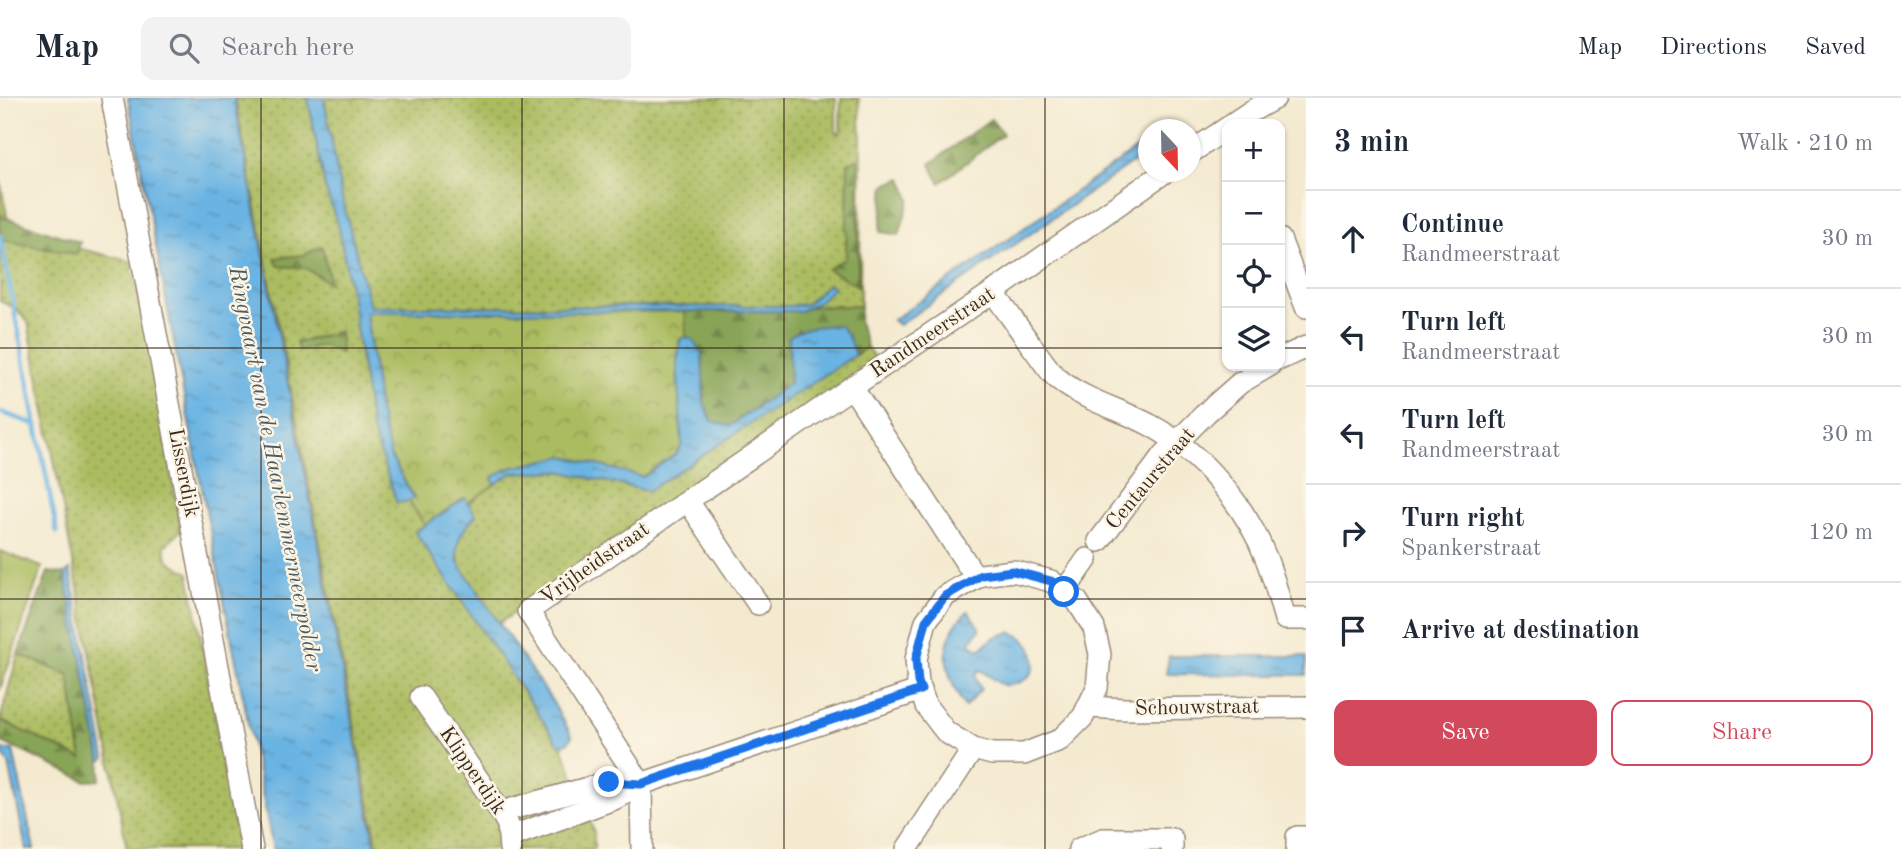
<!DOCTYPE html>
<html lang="en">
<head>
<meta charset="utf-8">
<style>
  :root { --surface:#fff; --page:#f2f2f3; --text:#1f2937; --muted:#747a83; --line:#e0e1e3; --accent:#d1495b }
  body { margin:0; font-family:"Old Standard TT",serif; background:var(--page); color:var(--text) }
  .controls { position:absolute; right:21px; top:21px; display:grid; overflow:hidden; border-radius:14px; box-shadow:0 2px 5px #0004 }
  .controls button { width:63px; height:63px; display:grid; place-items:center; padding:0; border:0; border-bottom:2px solid var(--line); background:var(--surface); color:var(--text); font:35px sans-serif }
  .compass { position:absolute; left:1138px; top:21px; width:63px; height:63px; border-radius:50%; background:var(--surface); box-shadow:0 2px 5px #0004; rotate:158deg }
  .stop { position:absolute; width:21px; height:21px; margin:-16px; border:5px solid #1a73e8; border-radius:50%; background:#fff }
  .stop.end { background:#1a73e8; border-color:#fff; box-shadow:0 2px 7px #0008 }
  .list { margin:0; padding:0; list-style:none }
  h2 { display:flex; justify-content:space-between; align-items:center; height:91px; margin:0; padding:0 28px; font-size:30px }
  h2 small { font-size:23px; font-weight:400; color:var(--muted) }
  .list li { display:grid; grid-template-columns:46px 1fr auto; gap:21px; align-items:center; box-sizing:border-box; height:98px; padding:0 28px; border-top:2px solid var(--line) }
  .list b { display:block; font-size:26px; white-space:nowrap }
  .list p { margin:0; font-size:23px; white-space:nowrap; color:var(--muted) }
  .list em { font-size:23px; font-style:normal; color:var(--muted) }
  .actions { display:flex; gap:14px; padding:21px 28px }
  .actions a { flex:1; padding:16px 0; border:2px solid var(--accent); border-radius:14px; text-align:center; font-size:24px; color:var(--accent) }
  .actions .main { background:var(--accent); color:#fff }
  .icon { flex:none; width:38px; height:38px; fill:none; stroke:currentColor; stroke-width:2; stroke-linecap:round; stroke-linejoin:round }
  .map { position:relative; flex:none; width:1306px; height:751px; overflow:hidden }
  header { display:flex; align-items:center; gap:42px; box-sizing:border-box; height:98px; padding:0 35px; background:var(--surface); border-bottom:2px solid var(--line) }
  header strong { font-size:33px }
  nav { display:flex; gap:38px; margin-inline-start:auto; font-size:24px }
  .search { width:490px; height:63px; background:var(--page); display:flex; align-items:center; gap:18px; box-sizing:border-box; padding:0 24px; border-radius:14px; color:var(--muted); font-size:26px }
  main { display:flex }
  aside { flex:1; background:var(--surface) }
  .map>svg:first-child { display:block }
  .grass { fill:url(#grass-dots); stroke:#73733f; stroke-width:2 }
  .forest { fill:url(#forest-firs); stroke:#62673a; stroke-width:2 }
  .park { fill:url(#park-crowns); stroke:#73733f; stroke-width:2 }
  .pitch { fill:#abbc60; stroke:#73733f; stroke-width:2 }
  .water { fill:url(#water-ripples); stroke:#526f80; stroke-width:2 }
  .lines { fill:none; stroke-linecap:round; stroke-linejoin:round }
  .stream { stroke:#6ab4e3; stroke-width:5 }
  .minor-casing { stroke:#988a77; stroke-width:24 }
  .minor { stroke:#fff; stroke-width:21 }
  .route { stroke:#1a73e8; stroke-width:9 }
  .grid { fill:none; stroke:#3b2a1e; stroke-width:2; stroke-opacity:0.55 }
  .labels { text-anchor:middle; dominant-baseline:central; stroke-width:5; stroke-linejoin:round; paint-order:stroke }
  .street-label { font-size:21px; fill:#3b2a1e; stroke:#fcf5e5 }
  .water-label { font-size:23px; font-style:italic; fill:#4b5a63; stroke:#fcf5e5 }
</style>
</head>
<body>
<header>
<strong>Map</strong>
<div class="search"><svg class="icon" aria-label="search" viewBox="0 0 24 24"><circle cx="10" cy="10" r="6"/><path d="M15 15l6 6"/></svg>Search here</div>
<nav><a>Map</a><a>Directions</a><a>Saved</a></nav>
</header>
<main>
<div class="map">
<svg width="1306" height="751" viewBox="0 0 1306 751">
  <defs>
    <pattern id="grass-dots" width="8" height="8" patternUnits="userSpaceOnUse" patternTransform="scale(1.75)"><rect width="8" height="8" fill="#abbc60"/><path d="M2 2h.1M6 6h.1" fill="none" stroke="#8c994f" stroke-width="1.8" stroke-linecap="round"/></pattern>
    <pattern id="forest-firs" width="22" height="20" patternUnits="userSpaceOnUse" patternTransform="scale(1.75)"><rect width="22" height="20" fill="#88a456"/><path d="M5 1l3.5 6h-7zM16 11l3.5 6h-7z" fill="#708647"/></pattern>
    <pattern id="park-crowns" width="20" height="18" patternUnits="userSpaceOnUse" patternTransform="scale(1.75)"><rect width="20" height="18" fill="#abbc60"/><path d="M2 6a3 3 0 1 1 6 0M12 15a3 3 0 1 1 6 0" fill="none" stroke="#8c994f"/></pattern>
    <pattern id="water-ripples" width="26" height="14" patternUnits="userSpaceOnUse" patternTransform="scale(1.75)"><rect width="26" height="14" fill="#6ab4e3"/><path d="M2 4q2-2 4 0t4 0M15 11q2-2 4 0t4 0" fill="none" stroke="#5893b7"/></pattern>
  </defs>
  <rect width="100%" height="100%" fill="#fcf5e5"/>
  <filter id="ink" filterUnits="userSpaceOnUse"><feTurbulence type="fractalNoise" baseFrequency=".0143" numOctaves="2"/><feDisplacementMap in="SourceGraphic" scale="14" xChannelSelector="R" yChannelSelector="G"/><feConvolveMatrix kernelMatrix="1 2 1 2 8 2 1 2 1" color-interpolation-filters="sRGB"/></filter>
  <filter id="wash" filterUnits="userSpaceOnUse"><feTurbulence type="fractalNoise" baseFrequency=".00686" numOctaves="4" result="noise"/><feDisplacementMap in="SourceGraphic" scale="28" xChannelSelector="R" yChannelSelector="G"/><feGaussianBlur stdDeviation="1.57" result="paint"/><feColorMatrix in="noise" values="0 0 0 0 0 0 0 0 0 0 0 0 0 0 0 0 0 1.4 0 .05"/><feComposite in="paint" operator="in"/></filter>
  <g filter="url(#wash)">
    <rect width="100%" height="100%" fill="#f4ead0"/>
    <g class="grass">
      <polygon points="235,0 308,0 325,89 339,130 352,201 371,328 397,404 409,403 425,427 415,434 560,648 562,648 594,734 594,751 378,751"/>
      <polygon points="324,0 836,0 836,34 840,36 841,0 859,0 861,39 860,208 809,209 819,204 828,186 807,206 792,208 370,209 341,96"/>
      <polygon points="0,81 10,134 131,163 149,246 181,432 164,449 168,462 189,475 239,751 127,751 28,224 17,211 0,203"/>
      <path d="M 867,249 L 877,264 L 499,525 C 488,509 454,467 456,450 C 457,438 468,426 475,417 L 468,405 L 511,375 L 538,373 L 560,373 L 648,393 Z"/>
      <polygon points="18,556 69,577 82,662 0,622"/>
    </g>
    <g class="forest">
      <polygon points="991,21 1003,36 940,85 930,66"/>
      <polygon points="858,61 858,188 828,171 846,160 848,65"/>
      <polygon points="902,80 910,101 899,137 880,134 885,87"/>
      <polygon points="0,118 80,144 77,156 0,142"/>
      <polygon points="322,148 330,185 305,170 279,168 275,160 304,157"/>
      <polygon points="860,208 859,224 867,249 855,257 847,237 789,239 791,285 730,328 712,323 704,306 702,255 564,358 492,380 495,386 468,405 465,400 425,427 409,403 413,400 366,214 801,213 809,209"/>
      <polygon points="340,233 341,255 322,247 299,253 296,245"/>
      <polygon points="48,474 65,476 101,664 100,682 86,683 0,643 0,622 82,661 69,577 18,556"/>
    </g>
    <polygon class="park" points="685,213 686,239 680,242 677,266 682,347 677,355 642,379 564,358 492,380 495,386 468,405 465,400 425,427 409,403 414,399 391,359 379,313 366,214"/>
    <polygon class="pitch" points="0,453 42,469 0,592"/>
    <g class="water">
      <polygon points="128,0 234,0 376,751 273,751 194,351"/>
      <polygon points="308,0 324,0 341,96 370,209 792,208 807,206 828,186 834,189 819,204 801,213 366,214 379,313 391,359 414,400 409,403 397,405 371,328 352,201 339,130 325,89"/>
      <polygon points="1148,43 1148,54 899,227 893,222"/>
      <path d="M 839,227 L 847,236 L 855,257 L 648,393 L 559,373 L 512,375 L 495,386 L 492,380 L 507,371 L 564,358 L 643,379 L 677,355 L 682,347 L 677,266 L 680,241 L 686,239 L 692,241 L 702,255 L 704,306 L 712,323 L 730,328 L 790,285 L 789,239 C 803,228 821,228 839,227 Z"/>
      <path d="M 465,400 L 476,417 C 461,434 455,442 458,464 L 552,603 L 572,638 L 568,645 L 560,648 L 415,434 Z"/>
      <polygon points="70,472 105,660 101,664 65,476"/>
      <path d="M 968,513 L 980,531 L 970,544 L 971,547 L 980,551 L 995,539 L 1011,534 C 1014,536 1018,537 1021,539 C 1037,551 1041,576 1020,584 C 1015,586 1009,588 1004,587 C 994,584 988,576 980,572 L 977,574 L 975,579 L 981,591 L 965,609 C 944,576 936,542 968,513 Z"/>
      <polygon points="1169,558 1306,558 1306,577 1166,576"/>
      <polygon points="1,652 13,652 34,751 26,751 9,666"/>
    </g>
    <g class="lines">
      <g class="stream">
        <polyline points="0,138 57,434"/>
        <polyline points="0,314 37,327"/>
      </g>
    </g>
  </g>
  <g filter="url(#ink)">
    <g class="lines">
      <defs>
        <g id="minor">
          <polyline points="112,0 252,751"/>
          <polyline points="1232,26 1250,14 1275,0"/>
          <polyline points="1190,55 1227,30"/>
          <polyline points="1280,141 1306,209"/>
          <path d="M 993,194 C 1007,213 1020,232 1034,251 C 1041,260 1048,272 1057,280 C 1084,303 1121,311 1152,328 C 1200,354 1247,409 1266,460 C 1274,480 1279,501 1285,521 L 1306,521"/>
          <polyline points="1280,261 1306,249"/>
          <polyline points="687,402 758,506"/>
          <polyline points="1099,443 1164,357 1206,315 1240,285 1269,268"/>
          <polyline points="1064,494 1087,461"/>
          <polyline points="421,599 501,714 508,727 510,751"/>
          <polyline points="1088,609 1125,611 1306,609"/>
          <polyline points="973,651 992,656 1024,656 1060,642 1083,619 1097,590 1100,556 1094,530 1077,503 1051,483 1013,473 981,477 976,480"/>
          <polyline points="501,714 609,684 641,686"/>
          <polyline points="510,739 614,701 641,686 921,592"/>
          <polyline points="642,751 641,686 528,513 852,289"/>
          <polyline points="907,751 973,651 946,634 926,608 918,585 916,561 926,523 945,498 976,480 852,289 993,194 1165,74"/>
          <polyline points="1079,751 1103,741 1172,741 1172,751"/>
          <polyline points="1297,751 1297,739 1306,739"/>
        </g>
      </defs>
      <use href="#minor" class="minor-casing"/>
      <use href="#minor" class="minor"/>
    </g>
  </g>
  <g class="lines" filter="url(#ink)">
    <polyline class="route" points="609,684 641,686 921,592 918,584 916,561 926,523 945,498 981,477 1013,473 1051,483 1064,494"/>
  </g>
  <path class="grid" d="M 261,0 L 261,751M 522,0 L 522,751M 784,0 L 784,751M 1045,0 L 1045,751M 0,250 L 1227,250M 1280,250 L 1306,250M 0,501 L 1306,501"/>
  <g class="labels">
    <g class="street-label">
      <text transform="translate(933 235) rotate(-34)">Randmeerstraat</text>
      <text transform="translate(183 375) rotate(79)">Lisserdijk</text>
      <text transform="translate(1151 381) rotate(-50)">Centaurstraat</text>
      <text transform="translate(595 466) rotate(-35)">Vrijheidstraat</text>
      <text transform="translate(1197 610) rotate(-1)">Schouwstraat</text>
      <text transform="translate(472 673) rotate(56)">Klipperdijk</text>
    </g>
    <g class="water-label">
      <text transform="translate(275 371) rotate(79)">Ringvaart van de Haarlemmermeerpolder</text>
    </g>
  </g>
</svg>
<div class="controls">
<button>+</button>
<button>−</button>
<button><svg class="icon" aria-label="locate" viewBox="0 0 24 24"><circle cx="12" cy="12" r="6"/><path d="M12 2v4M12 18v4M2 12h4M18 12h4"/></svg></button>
<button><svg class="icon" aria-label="layers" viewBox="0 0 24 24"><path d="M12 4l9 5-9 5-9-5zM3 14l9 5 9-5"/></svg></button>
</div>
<svg class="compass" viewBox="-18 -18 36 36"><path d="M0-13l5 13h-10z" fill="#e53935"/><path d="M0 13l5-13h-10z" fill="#747a83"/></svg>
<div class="stop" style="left:1064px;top:494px"></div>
<div class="stop end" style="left:609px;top:684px"></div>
</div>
<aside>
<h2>3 min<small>Walk · 210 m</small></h2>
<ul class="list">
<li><svg class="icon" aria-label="ahead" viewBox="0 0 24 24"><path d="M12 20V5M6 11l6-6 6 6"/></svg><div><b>Continue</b><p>Randmeerstraat</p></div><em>30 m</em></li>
<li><svg class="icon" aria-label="left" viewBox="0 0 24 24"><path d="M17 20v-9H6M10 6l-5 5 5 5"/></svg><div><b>Turn left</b><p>Randmeerstraat</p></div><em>30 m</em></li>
<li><svg class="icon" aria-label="left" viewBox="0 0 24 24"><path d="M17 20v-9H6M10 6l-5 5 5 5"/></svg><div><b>Turn left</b><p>Randmeerstraat</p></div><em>30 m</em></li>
<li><svg class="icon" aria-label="right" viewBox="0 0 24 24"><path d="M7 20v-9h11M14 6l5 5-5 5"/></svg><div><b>Turn right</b><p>Spankerstraat</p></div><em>120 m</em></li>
<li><svg class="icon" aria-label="arrive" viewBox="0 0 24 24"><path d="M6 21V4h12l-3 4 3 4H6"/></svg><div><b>Arrive at destination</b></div></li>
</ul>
<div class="actions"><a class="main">Save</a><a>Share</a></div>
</aside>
</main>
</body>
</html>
